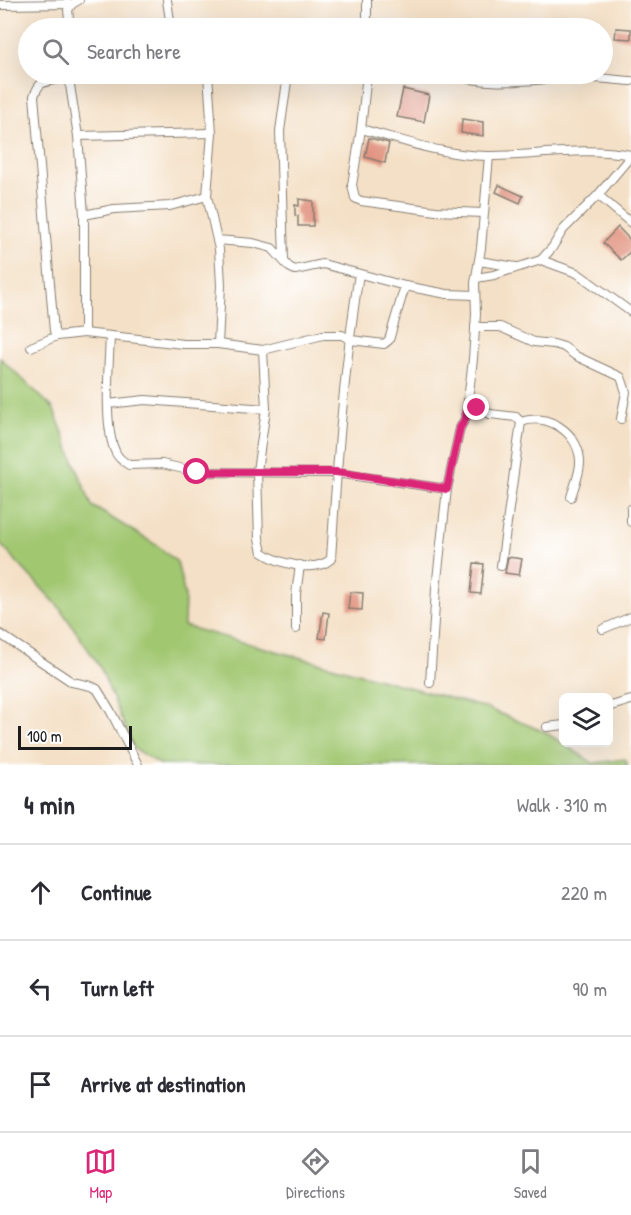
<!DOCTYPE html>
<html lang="en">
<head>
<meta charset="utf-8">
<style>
  :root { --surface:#fff; --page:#f7f7f7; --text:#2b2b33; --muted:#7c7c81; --line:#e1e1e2; --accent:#db2777 }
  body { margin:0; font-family:"Patrick Hand",sans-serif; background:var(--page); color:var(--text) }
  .controls { position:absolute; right:18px; bottom:18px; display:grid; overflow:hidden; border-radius:9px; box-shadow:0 6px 24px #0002 }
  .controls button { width:54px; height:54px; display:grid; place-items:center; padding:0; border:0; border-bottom:2px solid var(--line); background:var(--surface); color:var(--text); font:30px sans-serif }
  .scale { position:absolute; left:18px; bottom:15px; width:114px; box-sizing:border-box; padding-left:6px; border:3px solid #1c1c1c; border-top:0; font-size:16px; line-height:21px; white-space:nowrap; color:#1c1c1c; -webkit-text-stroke:4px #fff; paint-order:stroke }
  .stop { position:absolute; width:18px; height:18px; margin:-14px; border:4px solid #db2777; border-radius:50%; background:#fff }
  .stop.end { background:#db2777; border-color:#fff; box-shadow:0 2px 6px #0008 }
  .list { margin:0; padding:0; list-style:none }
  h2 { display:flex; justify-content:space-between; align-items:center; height:78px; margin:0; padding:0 24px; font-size:26px }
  h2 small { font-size:20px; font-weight:400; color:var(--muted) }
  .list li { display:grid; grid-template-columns:39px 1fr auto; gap:18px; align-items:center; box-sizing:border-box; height:96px; padding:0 24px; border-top:2px solid var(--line) }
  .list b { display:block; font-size:22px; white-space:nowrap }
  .list em { font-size:20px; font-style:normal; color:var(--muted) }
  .icon { flex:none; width:33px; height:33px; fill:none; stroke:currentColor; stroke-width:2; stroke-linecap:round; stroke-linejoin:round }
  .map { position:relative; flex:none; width:631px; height:765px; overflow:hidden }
  .search { position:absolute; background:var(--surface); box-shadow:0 6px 24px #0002; left:18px; right:18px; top:18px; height:66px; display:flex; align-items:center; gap:15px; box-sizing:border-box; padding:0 21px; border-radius:33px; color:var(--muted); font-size:22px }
  .sheet { height:366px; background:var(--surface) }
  nav { display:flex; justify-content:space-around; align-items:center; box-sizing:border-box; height:84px; border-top:2px solid var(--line); background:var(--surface); font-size:16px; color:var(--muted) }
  nav a { display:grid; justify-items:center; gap:3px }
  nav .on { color:var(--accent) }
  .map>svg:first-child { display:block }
  .green { fill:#a1c771; stroke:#5e7246; stroke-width:1.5 }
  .building { fill:#e29482 }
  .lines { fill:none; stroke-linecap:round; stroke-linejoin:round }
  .minor-casing { stroke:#887e71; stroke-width:10 }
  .minor { stroke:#fff; stroke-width:8 }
  .route { stroke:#db2777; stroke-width:8 }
</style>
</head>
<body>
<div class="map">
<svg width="631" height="765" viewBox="0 0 631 765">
  <rect width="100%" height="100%" fill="#fff"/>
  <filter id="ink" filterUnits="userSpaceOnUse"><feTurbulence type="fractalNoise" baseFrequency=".0167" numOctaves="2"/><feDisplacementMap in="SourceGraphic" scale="12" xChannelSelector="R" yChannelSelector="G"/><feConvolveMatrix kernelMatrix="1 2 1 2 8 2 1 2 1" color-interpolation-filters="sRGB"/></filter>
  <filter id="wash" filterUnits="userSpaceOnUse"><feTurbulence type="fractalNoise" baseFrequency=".008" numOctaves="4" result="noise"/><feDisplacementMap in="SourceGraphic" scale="24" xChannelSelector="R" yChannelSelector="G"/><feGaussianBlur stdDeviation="1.35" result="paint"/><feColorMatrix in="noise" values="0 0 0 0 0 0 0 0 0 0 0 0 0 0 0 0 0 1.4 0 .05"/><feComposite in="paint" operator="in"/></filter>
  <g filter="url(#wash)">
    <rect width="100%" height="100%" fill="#f4e0c6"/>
    <polygon class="green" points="0,358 53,408 92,506 158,546 177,562 185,596 184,626 486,708 545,732 593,763 625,759 628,765 161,765 134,749 100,667 60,608 0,544"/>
    <g id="blocks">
      <g class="building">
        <polygon points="616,28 631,29 631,39 615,38"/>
        <polygon points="403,89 429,95 424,122 397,117"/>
        <polygon points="462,119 483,122 483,136 461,133"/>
        <polygon points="369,138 389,143 385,163 365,157"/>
        <polygon points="499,185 523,196 520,203 496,192"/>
        <polygon points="299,199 313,201 313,226 298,226 298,216 295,215 295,205 299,206"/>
        <polygon points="618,227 631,241 631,251 621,260 603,243"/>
        <polygon points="508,557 522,559 519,575 505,573"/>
        <polygon points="474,563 484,564 481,594 471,593"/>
        <polygon points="350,592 363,593 362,610 348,609"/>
        <polygon points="323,612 329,613 326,639 319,638"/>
      </g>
    </g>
  </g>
  <g filter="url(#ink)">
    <use href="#blocks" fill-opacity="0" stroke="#887e71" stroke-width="1.5"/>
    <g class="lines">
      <defs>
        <g id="minor">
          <polyline points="167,0 171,28"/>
          <polyline points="367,0 367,28"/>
          <polyline points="0,5 72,4"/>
          <polyline points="70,28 68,10 72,4 79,0"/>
          <path d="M 70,74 L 69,79 L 78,136 L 84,215 L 84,333 L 57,336 L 54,331 L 34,96 C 36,92 37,87 41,84 C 52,77 101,75 116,74"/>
          <polyline points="208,74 212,133 207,196 219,249 221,285 218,344"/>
          <polyline points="367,74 361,129 352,185 355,198 361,201 436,211 483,213"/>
          <path d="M 449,74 C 491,87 527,80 570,77 C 590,76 611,80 631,81"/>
          <path d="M 361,129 C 403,140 444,156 488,156 C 535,156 584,146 631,155"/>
          <polyline points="78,136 212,133"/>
          <polyline points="598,195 631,223"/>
          <polyline points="84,215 114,209 170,206 207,196"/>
          <polyline points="217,240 253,243 272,248 289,267 295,270 323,264 405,286 447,294 475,295"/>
          <polyline points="284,260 280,131 288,74"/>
          <polyline points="541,260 577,273 631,312"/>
          <polyline points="479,261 516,267"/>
          <path d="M 359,274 C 344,368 337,464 331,559 C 314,574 278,563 262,552 L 259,539 L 257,471 L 266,409 L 263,350 L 323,335 L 342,335 L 351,340 L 384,344 L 389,340 L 405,286"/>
          <polyline points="476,278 494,275 541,260 552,248 563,230 598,195 631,156"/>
          <polyline points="475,327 500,327 534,342 554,344 564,347 576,356 621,377 626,392 621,419"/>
          <polyline points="84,333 183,344 218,344 263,350"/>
          <path d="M 110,336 C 109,364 103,429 116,453 C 118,458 124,462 129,465 L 162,464 L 197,472 L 336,473 L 447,489"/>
          <polyline points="31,347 57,336"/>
          <polyline points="468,402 490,414 516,417 521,422 501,566"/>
          <polyline points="108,404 145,400 266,409"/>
          <path d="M 521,422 C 547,412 578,432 580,460 C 581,472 574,486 571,497"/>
          <polyline points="631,509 631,522"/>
          <polyline points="296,629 296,594 300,565"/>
          <polyline points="603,629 631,617"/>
          <polyline points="0,634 72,682 91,686 97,689 110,710 138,765"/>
          <polyline points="430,683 436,589 447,489 460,428 466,417 473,359 476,314 475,283 481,248 489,156"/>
          <polyline points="608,707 631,700"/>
          <polyline points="547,727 564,725"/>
        </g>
      </defs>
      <use href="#minor" class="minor-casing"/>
      <use href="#minor" class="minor"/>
    </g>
  </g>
  <g class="lines" filter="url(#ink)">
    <polyline class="route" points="197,472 336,472 447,489 460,428 466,417 468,402 477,408"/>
  </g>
</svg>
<div class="controls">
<button><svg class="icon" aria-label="layers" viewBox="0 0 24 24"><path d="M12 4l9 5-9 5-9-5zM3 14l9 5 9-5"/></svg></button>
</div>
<div class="scale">100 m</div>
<div class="stop" style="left:197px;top:472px"></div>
<div class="stop end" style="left:477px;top:408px"></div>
<div class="search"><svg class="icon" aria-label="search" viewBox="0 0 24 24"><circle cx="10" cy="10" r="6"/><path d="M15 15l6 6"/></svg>Search here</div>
</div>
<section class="sheet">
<h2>4 min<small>Walk · 310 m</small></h2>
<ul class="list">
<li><svg class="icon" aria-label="ahead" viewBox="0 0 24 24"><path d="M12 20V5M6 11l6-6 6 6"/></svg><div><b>Continue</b></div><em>220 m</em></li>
<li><svg class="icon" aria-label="left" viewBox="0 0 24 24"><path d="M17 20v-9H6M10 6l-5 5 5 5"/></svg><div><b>Turn left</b></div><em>90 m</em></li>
<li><svg class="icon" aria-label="arrive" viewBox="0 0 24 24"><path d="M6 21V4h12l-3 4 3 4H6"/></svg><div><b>Arrive at destination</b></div></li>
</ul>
</section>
<nav>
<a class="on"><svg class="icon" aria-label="map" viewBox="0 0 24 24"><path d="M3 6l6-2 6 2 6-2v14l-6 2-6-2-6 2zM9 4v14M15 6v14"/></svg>Map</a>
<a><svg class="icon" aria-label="directions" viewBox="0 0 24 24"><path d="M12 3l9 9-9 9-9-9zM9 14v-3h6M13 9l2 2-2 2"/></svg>Directions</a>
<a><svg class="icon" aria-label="saved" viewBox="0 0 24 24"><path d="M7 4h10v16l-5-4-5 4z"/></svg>Saved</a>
</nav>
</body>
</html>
